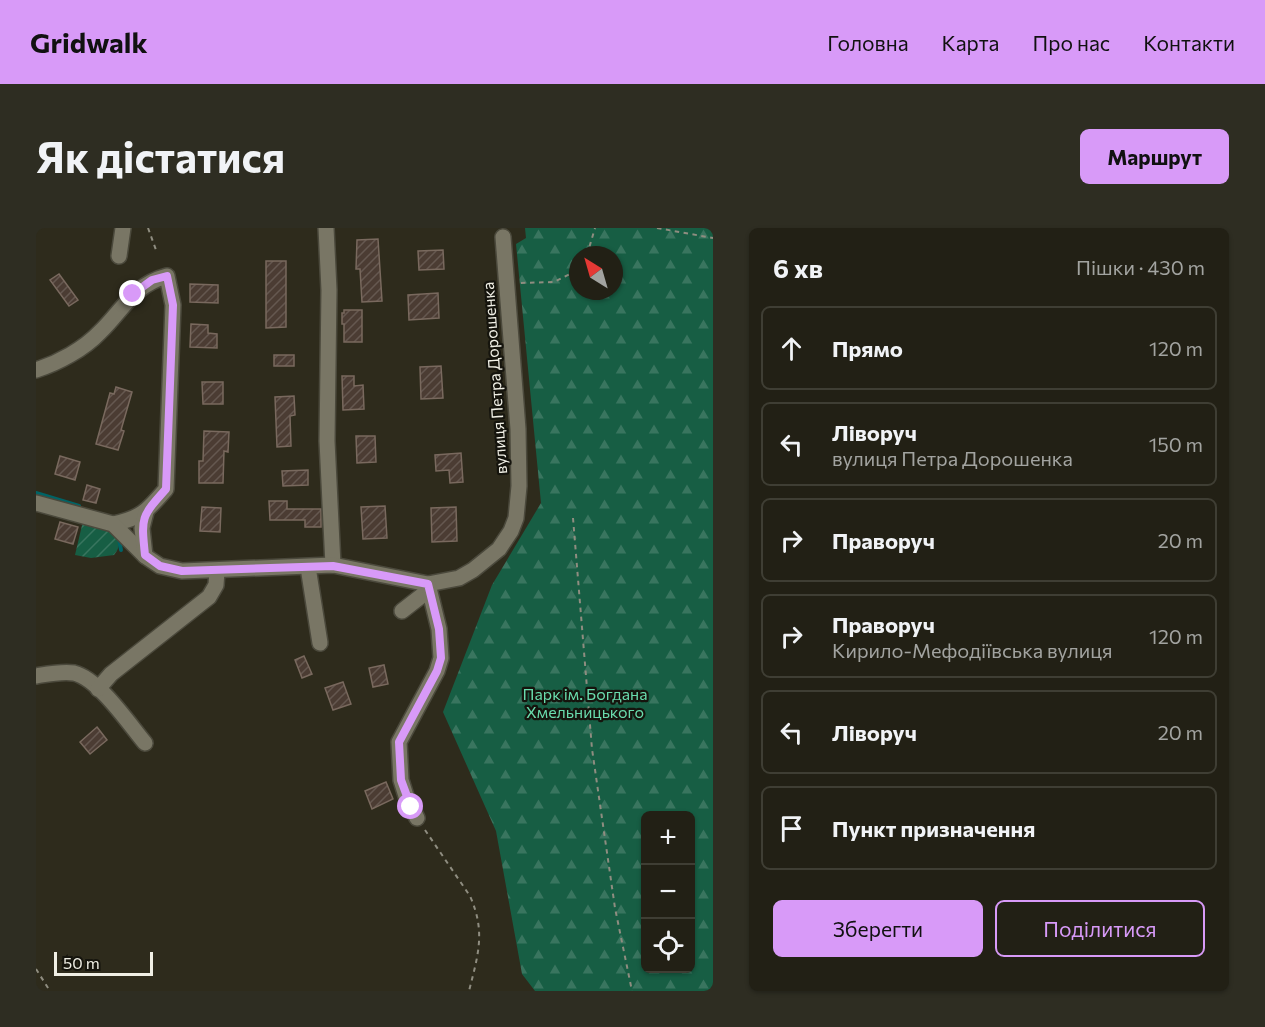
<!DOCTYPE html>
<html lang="uk">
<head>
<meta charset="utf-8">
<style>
  :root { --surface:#222015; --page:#2e2d22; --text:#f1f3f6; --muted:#a2a3a0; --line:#3f3e34; --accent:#d89af8 }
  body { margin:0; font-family:Commissioner,sans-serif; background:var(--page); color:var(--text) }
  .controls { position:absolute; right:18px; bottom:18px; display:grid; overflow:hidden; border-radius:9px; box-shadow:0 2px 4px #0004 }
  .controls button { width:54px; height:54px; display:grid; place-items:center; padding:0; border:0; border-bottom:2px solid var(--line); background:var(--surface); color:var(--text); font:30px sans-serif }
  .compass { position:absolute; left:533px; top:18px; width:54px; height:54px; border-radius:50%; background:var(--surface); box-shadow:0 2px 4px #0004; rotate:323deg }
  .scale { position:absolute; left:18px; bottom:15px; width:99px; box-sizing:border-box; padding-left:6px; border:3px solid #f0efe5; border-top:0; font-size:16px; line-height:21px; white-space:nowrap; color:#f0efe5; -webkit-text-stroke:4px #15140d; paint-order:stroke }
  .stop { position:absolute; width:18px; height:18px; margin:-14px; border:4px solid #d89af8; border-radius:50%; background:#fff }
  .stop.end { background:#d89af8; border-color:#fff; box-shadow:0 2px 6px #0008 }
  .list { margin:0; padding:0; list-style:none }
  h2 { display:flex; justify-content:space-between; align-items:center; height:78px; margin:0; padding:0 24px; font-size:26px }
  h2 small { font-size:20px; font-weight:400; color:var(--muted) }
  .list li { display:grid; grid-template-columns:39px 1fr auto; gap:18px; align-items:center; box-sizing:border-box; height:84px; margin:0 12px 12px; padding:0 12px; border:2px solid var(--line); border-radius:9px }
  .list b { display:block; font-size:22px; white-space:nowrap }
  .list p { margin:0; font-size:20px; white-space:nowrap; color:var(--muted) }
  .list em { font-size:20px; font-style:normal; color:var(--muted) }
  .actions { display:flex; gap:12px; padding:18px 24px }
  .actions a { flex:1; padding:14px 0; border:2px solid var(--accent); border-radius:9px; text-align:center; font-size:21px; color:var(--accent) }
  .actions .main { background:var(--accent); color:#111 }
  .icon { flex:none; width:33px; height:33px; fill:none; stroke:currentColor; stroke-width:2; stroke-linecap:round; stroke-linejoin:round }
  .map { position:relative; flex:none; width:677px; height:763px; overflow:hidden; border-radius:9px }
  header { display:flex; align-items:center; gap:36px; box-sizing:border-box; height:84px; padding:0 30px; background:var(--accent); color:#111 }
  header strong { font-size:28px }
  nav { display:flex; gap:33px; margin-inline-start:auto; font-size:21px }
  .intro { display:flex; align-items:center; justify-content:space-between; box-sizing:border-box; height:144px; padding:0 36px }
  h1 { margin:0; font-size:42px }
  .button { padding:15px 27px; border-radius:9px; background:var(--accent); color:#111; font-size:21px; font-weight:700 }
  main { display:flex; gap:36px; padding:0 36px }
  aside { flex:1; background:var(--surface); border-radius:9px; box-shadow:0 2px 4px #0004 }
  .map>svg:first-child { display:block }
  .forest { fill:url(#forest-firs); fill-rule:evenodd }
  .garden { fill:url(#garden-furrows) }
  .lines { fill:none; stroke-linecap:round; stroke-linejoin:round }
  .stream { stroke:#006365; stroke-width:4 }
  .building { fill:url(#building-hatch); stroke:#79695e; stroke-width:1.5 }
  .minor-casing { stroke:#4b493c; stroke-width:18 }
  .path { stroke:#8f8d80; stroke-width:2; stroke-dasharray:4.5 4.5; stroke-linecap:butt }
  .minor { stroke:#797665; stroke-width:15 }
  .route { stroke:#d89af8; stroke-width:8 }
  .labels { text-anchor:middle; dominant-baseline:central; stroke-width:4.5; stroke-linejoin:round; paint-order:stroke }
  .street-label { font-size:16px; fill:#f0efe5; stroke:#15140d }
  .park-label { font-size:16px; fill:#69dcad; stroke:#15140d }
</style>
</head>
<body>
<header>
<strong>Gridwalk</strong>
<nav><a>Головна</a><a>Карта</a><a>Про нас</a><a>Контакти</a></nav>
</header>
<div class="intro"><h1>Як дістатися</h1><a class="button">Маршрут</a></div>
<main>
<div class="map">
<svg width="677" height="763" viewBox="0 0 677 763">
  <defs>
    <pattern id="forest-firs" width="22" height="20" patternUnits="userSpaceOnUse" patternTransform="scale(1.5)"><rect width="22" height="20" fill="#175e44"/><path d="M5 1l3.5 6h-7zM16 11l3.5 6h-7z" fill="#39755f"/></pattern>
    <pattern id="garden-furrows" width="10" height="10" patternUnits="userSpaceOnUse" patternTransform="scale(1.5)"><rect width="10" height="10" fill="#175e44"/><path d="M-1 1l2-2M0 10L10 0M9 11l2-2" fill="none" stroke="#39755f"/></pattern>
    <pattern id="building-hatch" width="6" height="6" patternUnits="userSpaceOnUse" patternTransform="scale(1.5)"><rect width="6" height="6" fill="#4b3c33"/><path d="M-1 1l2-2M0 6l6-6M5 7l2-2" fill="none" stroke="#655850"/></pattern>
  </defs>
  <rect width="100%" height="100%" fill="#2e2b1c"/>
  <path class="forest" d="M 489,0 L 677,0 L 677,763 L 499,763 L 486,746 L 460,603 L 407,484 L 456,357 L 505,275 L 480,16 L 490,10 ZM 542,27 L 578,27 L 578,63 L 542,63 ZM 610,588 L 654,588 L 654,740 L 610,740 Z"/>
  <path class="garden" d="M 47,293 C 61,298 96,307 78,327 L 55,330 L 39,327 Z"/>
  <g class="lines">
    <g class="stream">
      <polyline points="0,265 43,278"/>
      <polyline points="83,311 85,322"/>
    </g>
  </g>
  <g class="building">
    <polygon points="342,11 346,73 326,74 324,41 320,41 321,12"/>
    <polygon points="407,22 408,41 383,42 382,23"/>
    <polygon points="230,33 250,33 250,99 230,100"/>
    <polygon points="23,46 42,72 33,78 14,52"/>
    <polygon points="154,56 182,57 182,75 154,74"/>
    <polygon points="402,65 403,90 373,92 372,67"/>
    <polygon points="308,82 326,82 326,114 308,114 308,96 306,96 306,85 308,85"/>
    <polygon points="155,96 172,97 172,105 181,106 181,120 154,119"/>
    <rect x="238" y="127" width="20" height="11"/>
    <polygon points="405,138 407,170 385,171 384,139"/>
    <polygon points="306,148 318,148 318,158 327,157 328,181 307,182"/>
    <polygon points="166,154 187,154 187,176 167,176"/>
    <polygon points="80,159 96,164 85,202 88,203 82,222 60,216 74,165 78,166"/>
    <polygon points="258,168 259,187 254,188 255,218 241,219 239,169"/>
    <polygon points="168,203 193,204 192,224 188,223 187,255 163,255 163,233 167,233"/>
    <polygon points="320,208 339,208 340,234 321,235"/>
    <polygon points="425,225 427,254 414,255 413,242 400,243 399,227"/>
    <polygon points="24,228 44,234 39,252 19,246"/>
    <polygon points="272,242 272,257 247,258 246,243"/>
    <polygon points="51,257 64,261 60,275 47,272"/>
    <polygon points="233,273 251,273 251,281 285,281 285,299 269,299 269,292 234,292"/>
    <polygon points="349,278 351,310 327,311 325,279"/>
    <polygon points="166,279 185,280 184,304 164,303"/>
    <polygon points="420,279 421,313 396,314 395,280"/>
    <polygon points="24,294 42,299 37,316 19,311"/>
    <polygon points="268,428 276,446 266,450 259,432"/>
    <polygon points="348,437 352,456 337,459 333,440"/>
    <polygon points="307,454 315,476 297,482 289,460"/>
    <polygon points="61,499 71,512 54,526 44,514"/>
    <polygon points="350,554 357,571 336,581 329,563"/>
  </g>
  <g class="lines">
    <defs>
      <g id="minor">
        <polyline points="290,0 293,62 291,213 297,337"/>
        <polyline points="83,28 87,0"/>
        <path d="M 0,142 C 22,135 48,121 64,104 C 87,82 97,57 131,48 L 137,77 L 130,261 C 112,282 106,290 77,296"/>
        <polyline points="0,275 77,296 109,328 124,338 146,343 297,337 392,356 423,350 437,342 463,321 475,303 480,290 483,258 482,201 467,9"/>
        <polyline points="109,328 106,300 110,284"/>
        <polyline points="272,339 284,415"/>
        <polyline points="366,383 393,362"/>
        <path d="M 0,448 C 12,446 26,443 38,445 C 63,451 93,496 109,515"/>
        <polyline points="62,461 75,446 173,369 180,357 181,343"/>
        <polyline points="381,590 370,568 365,552 363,514 401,443 405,430 403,401 392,356"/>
      </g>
    </defs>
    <use href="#minor" class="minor-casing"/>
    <g class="path">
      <polyline points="112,0 120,22"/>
      <polyline points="621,0 677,10"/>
      <polyline points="551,27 559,0"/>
      <polyline points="485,55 518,54 542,42"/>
      <polyline points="537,290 556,521 579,680 596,763"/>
      <path d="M 389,602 L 434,668 C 450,704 442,727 433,763"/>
      <polyline points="0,741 14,763"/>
    </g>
    <use href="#minor" class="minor"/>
  </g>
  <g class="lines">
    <path class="route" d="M 97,66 L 116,52 L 131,48 L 137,77 L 130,261 C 105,289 105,289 109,327 L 124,338 L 146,343 L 297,338 L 392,356 L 403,401 L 405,430 L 401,443 L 363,514 L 365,552 L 375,579"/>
  </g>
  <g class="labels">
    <g class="street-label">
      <text transform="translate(458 150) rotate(-94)">вулиця Петра Дорошенка</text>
    </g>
    <g class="park-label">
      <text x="549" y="465">Парк ім. Богдана<tspan x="549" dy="18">Хмельницького</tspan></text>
    </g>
  </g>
</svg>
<div class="controls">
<button>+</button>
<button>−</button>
<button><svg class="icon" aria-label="locate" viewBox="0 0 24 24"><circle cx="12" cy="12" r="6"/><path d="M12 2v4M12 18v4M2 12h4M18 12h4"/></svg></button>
</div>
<svg class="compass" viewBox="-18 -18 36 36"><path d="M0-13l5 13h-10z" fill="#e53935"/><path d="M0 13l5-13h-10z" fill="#a2a3a0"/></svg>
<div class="scale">50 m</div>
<div class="stop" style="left:375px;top:579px"></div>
<div class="stop end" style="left:97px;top:66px"></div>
</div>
<aside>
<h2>6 хв<small>Пішки · 430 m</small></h2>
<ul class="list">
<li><svg class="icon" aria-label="ahead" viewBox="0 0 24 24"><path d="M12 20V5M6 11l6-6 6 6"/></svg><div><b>Прямо</b></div><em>120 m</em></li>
<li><svg class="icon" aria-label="left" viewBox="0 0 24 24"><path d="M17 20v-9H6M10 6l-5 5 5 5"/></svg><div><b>Ліворуч</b><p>вулиця Петра Дорошенка</p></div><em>150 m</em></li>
<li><svg class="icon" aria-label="right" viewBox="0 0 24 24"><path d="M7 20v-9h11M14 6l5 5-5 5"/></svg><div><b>Праворуч</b></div><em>20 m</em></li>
<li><svg class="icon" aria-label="right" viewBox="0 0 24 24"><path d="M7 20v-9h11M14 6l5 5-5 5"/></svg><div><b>Праворуч</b><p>Кирило-Мефодіївська вулиця</p></div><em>120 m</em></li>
<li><svg class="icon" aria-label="left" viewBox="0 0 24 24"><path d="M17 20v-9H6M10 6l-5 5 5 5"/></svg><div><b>Ліворуч</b></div><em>20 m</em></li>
<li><svg class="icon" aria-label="arrive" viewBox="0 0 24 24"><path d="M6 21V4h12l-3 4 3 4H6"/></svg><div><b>Пункт призначення</b></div></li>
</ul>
<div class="actions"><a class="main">Зберегти</a><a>Поділитися</a></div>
</aside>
</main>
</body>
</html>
